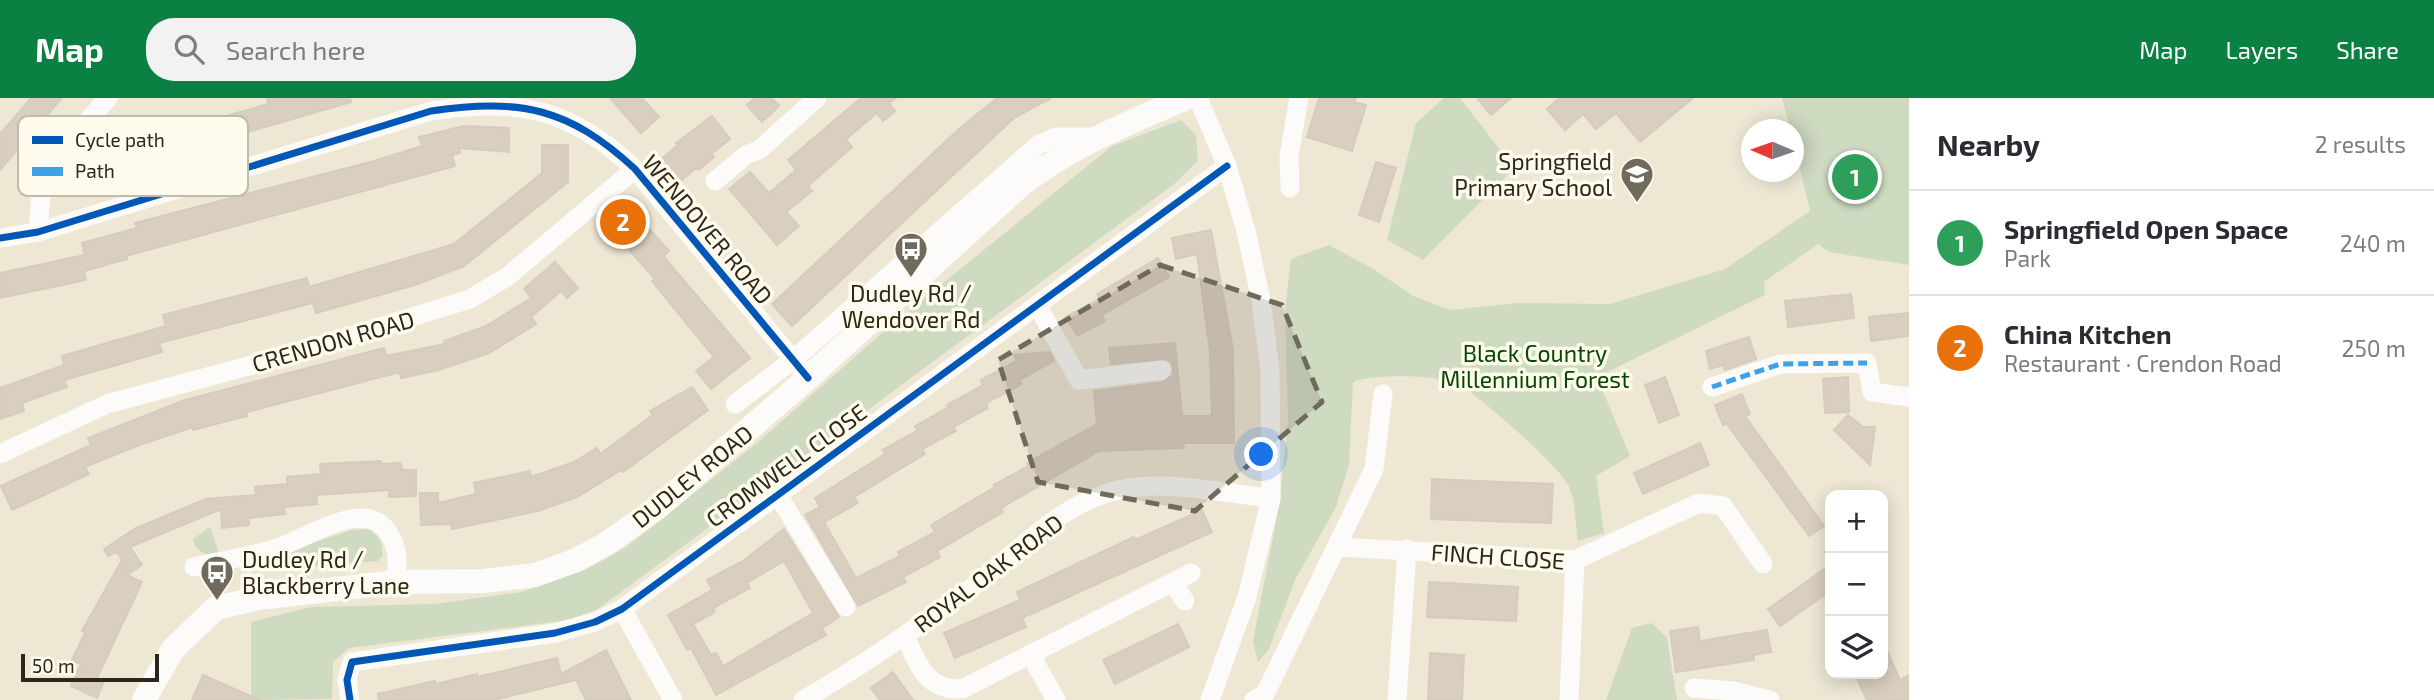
<!DOCTYPE html>
<html lang="en">
<head>
<meta charset="utf-8">
<style>
  :root { --surface:#fff; --page:#f2f2f3; --text:#2b2b33; --muted:#7c7c81; --line:#e1e1e2; --accent:#0b8043 }
  body { margin:0; font-family:"Exo 2",sans-serif; background:var(--page); color:var(--text) }
  .controls { position:absolute; right:21px; bottom:21px; display:grid; overflow:hidden; border-radius:14px; box-shadow:0 4px 18px #0003 }
  .controls button { width:63px; height:63px; display:grid; place-items:center; padding:0; border:0; border-bottom:2px solid var(--line); background:var(--surface); color:var(--text); font:35px sans-serif }
  .compass { position:absolute; left:1741px; top:21px; width:63px; height:63px; border-radius:50%; background:var(--surface); box-shadow:0 4px 18px #0003; rotate:272deg }
  .scale { position:absolute; left:21px; bottom:18px; width:138px; box-sizing:border-box; padding-left:7px; border:4px solid #2b271a; border-top:0; font-size:19px; line-height:24px; white-space:nowrap; color:#2b271a; -webkit-text-stroke:5px #fefaec; paint-order:stroke }
  .you { position:absolute; left:1262px; top:357px; width:24px; height:24px; margin:-18px; border:5px solid #fff; border-radius:50%; background:#1a73e8; box-shadow:0 0 0 10px #1a73e833 }
  .badge { display:grid; place-items:center; width:46px; height:46px; border-radius:50%; background:var(--accent); color:#fff; font-size:23px; font-weight:700 }
  .pin { position:absolute; translate:-50% -50%; border:4px solid #fff; box-shadow:0 2px 7px #0006 }
  .list { margin:0; padding:0; list-style:none }
  h2 { display:flex; justify-content:space-between; align-items:center; height:91px; margin:0; padding:0 28px; font-size:30px }
  h2 small { font-size:23px; font-weight:400; color:var(--muted) }
  .list li { display:grid; grid-template-columns:46px 1fr auto; gap:21px; align-items:center; box-sizing:border-box; height:105px; padding:0 28px; border-top:2px solid var(--line) }
  .list b { display:block; font-size:26px; white-space:nowrap }
  .list p { margin:0; font-size:23px; white-space:nowrap; color:var(--muted) }
  .list em { font-size:23px; font-style:normal; color:var(--muted) }
  .icon { flex:none; width:38px; height:38px; fill:none; stroke:currentColor; stroke-width:2; stroke-linecap:round; stroke-linejoin:round }
  .map { position:relative; flex:none; width:1909px; height:602px; overflow:hidden }
  header { display:flex; align-items:center; gap:42px; box-sizing:border-box; height:98px; padding:0 35px; background:var(--accent); color:#fff }
  header strong { font-size:33px }
  nav { display:flex; gap:38px; margin-inline-start:auto; font-size:24px }
  .search { width:490px; height:63px; background:var(--page); display:flex; align-items:center; gap:18px; box-sizing:border-box; padding:0 24px; border-radius:28px; color:var(--muted); font-size:26px }
  main { display:flex }
  aside { flex:1; background:var(--surface) }
  .map>svg:first-child { display:block }
  .green { fill:#cfdbc1 }
  .building { fill:#dacebf; stroke:#d5ccc0; stroke-width:2; fill-rule:evenodd }
  .lines { fill:none; stroke-linecap:round; stroke-linejoin:round }
  .minor { stroke:#fcfbf9; stroke-width:19 }
  .major { stroke:#fcfbf9; stroke-width:24 }
  .quiet { stroke:#3ea2ea; stroke-width:5; stroke-dasharray:10 5; stroke-linecap:butt }
  .cycleway-casing { stroke:#fefaec; stroke-width:11 }
  .cycleway { stroke:#0057b8; stroke-width:7 }
  .marked { fill:#6f6a5b; fill-opacity:0.2; stroke:#6f6a5b; stroke-width:5; stroke-dasharray:14 9; stroke-linejoin:round }
  .labels { text-anchor:middle; dominant-baseline:central; stroke-width:7; stroke-linejoin:round; paint-order:stroke }
  .poi-label { font-size:23px; fill:#2b271a; stroke:#fefaec; text-anchor:end }
  .street-label { font-size:23px; fill:#2b271a; stroke:#fefaec }
  .park-label { font-size:23px; fill:#064700; stroke:#fefaec }
  .key { fill:#fefaec; stroke:#bfbbad; stroke-width:2 }
  .key-label { font-size:19px; fill:#2b271a }
</style>
</head>
<body>
<header>
<strong>Map</strong>
<div class="search"><svg class="icon" aria-label="search" viewBox="0 0 24 24"><circle cx="10" cy="10" r="6"/><path d="M15 15l6 6"/></svg>Search here</div>
<nav><a>Map</a><a>Layers</a><a>Share</a></nav>
</header>
<main>
<div class="map">
<svg width="1909" height="602" viewBox="0 0 1909 602">
  <rect width="100%" height="100%" fill="#eee7d4"/>
  <g class="green">
    <polygon points="1444,0 1460,0 1514,70 1423,162 1387,142 1416,25"/>
    <path d="M 1782,0 L 1909,0 L 1909,167 L 1829,154 L 1818,146 L 1764,184 L 1765,197 L 1597,279 L 1630,358 L 1596,378 L 1604,435 L 1578,443 C 1575,426 1576,399 1567,385 C 1555,365 1480,298 1459,287 C 1440,276 1373,276 1353,284 L 1349,367 L 1335,411 L 1296,480 L 1269,551 L 1258,564 L 1253,543 L 1279,408 L 1288,322 L 1285,211 L 1291,161 L 1329,147 L 1375,172 L 1413,198 L 1450,212 L 1519,205 L 1610,206 L 1725,171 L 1810,113 L 1794,45 L 1794,32 L 1790,31 Z"/>
    <polygon points="1181,22 1196,37 1198,63 1174,86 598,511 569,522 349,550 333,564 332,601 251,602 251,524 311,509 434,506 521,494 585,472 625,450 757,345 890,228 1112,48"/>
    <path d="M 210,429 L 219,455 C 207,460 195,453 193,441 Z"/>
    <polygon points="370,431 381,443 383,458 378,463 254,472 251,465 352,432"/>
    <polygon points="1652,525 1667,540 1677,602 1606,602 1632,530"/>
  </g>
  <g class="building">
    <polygon points="31,0 62,0 0,72 0,36"/>
    <polygon points="267,0 350,0 351,4 220,42 222,47 94,87 88,63 227,20 226,18 268,6"/>
    <polygon points="610,0 642,0 659,19 641,35"/>
    <polygon points="755,0 772,0 779,8 762,24 747,7"/>
    <polygon points="861,0 896,0 889,5 895,13 883,23 877,15 846,41 852,49 808,88 812,93 786,114 799,128 777,147 729,91 750,74 769,95 796,72 788,62"/>
    <polygon points="997,0 1051,0 1014,20 792,228 772,206 960,30"/>
    <polygon points="1319,0 1356,0 1354,4 1366,7 1352,53 1307,39"/>
    <polygon points="1477,0 1511,0 1491,17"/>
    <polygon points="1559,0 1693,0 1640,44 1616,15 1596,31 1583,16 1565,32 1547,11"/>
    <polygon points="712,18 730,41 711,56 714,59 699,72 696,70 676,87 658,64 678,47 676,45"/>
    <polygon points="464,28 509,30 509,54 459,50 460,55 452,57 455,68 126,158 127,161 84,173 86,182 0,200 0,175 85,157 82,145 137,130 135,125 374,63 422,48 419,39"/>
    <polygon points="542,47 568,47 568,84 464,168 415,187 316,215 313,205 159,245 162,254 64,282 67,289 22,305 24,313 0,321 0,290 64,267 62,258 166,228 163,217 307,180 309,189 454,146 542,75"/>
    <polygon points="1376,64 1396,70 1379,124 1359,117"/>
    <polygon points="626,105 669,153 663,158 750,260 711,291 696,273 714,259 652,183 655,181 604,124"/>
    <polygon points="1211,132 1233,252 1234,345 1183,345 1184,350 1099,353 1001,410 1003,414 937,453 940,459 903,479 906,484 858,508 805,417 820,409 815,400 885,356 883,352 918,332 915,328 949,309 947,307 983,287 981,282 1017,263 1014,257 1050,254 1054,263 1019,282 1022,286 986,305 988,310 953,329 956,333 922,351 925,356 854,399 858,405 824,424 856,480 900,458 898,454 935,434 931,427 995,389 994,387 1028,368 1027,365 1097,326 1094,293 1163,284 1173,277 1172,265 1166,261 1111,266 1109,250 1175,245 1182,318 1212,318 1210,254 1197,156 1176,161 1172,140"/>
    <polygon points="1158,160 1169,179 1102,217 1105,223 1077,238 1066,219 1100,201 1097,196"/>
    <polygon points="555,164 578,190 567,200 561,193 531,219 536,226 489,255 439,272 401,280 400,274 247,314 247,318 193,332 193,329 139,347 85,369 89,376 12,412 1,388 91,347 88,340 185,302 384,250 386,258 445,246 444,243 486,228 531,200 524,191"/>
    <polygon points="1851,196 1854,220 1788,229 1785,203"/>
    <polygon points="1908,215 1909,238 1871,243 1869,219"/>
    <polygon points="1749,239 1756,261 1725,272 1723,267 1710,271 1706,253"/>
    <polygon points="1665,279 1679,317 1659,325 1645,287"/>
    <polygon points="1848,279 1849,314 1825,315 1823,281"/>
    <polygon points="692,289 708,312 623,374 621,372 577,399 538,413 452,431 451,426 421,427 420,395 438,395 438,405 476,396 474,385 530,373 531,379 574,364 597,350 600,356 653,317 650,313"/>
    <polygon points="1742,296 1750,316 1745,318 1824,428 1809,438 1727,326 1723,327 1715,307"/>
    <polygon points="1848,317 1863,329 1875,329 1870,367 1834,332"/>
    <polygon points="1700,345 1709,367 1643,396 1634,375"/>
    <polygon points="381,363 381,366 400,365 403,372 416,372 416,398 389,399 389,392 316,397 317,406 284,409 285,416 249,420 249,427 222,430 221,411 130,449 142,467 127,477 142,484 97,580 104,583 97,600 71,588 81,566 72,562 85,535 82,533 122,462 117,454 108,458 104,451 136,430 206,401 256,397 255,389 287,386 287,379 321,376 320,366"/>
    <polygon points="1432,381 1553,386 1551,425 1431,421"/>
    <polygon points="1202,412 1212,434 1022,520 1026,529 955,560 944,535 1020,502 1017,494 1134,439 1135,442"/>
    <path d="M 784,431 L 839,519 L 822,530 L 826,537 L 716,597 L 691,550 L 687,552 L 668,517 L 712,492 L 707,482 L 743,463 ZM 784,463 L 813,515 L 723,568 L 716,555 L 711,557 L 693,526 L 715,514 L 713,510 L 750,490 L 747,485 Z"/>
    <polygon points="1830,467 1830,493 1780,528 1768,511"/>
    <polygon points="1429,484 1518,489 1516,523 1427,519"/>
    <polygon points="1178,526 1189,549 1115,586 1103,562"/>
    <polygon points="1698,529 1700,543 1767,532 1771,554 1754,557 1754,562 1676,574 1670,533"/>
    <polygon points="1883,544 1900,582 1909,577 1909,602 1867,602 1855,576 1883,576"/>
    <polygon points="606,552 631,602 586,602 576,582 494,602 379,602 378,596 435,583 436,586 477,576 477,579 557,560 561,576"/>
    <polygon points="1430,555 1464,557 1462,602 1428,602"/>
    <polygon points="893,574 913,602 880,602 871,590"/>
    <polygon points="203,577 260,602 192,602"/>
  </g>
  <g class="lines">
    <g class="minor">
      <polyline points="1198,0 1227,68 1246,133 1261,202 1270,272 1271,400 1247,499 1210,602"/>
      <polyline points="715,83 746,57 759,52 817,0"/>
      <polyline points="1290,90 1289,58 1299,0"/>
      <polyline points="38,134 42,81 53,62 108,0"/>
      <path d="M 0,140 L 38,134 L 431,13 C 521,0 569,10 635,71 L 808,280"/>
      <polyline points="1037,207 1079,282 1162,272"/>
      <polyline points="1712,289 1780,266 1867,265 1872,294 1909,299"/>
      <polyline points="735,306 793,262 1038,47 1056,39 1094,39"/>
      <polyline points="0,356 107,306 293,256 470,201 507,179 635,71"/>
      <polyline points="778,397 846,509"/>
      <polyline points="1338,449 1575,462 1569,602"/>
      <polyline points="1575,462 1699,405 1723,408 1763,466"/>
      <path d="M 194,469 C 220,463 248,459 274,451 C 305,442 364,399 387,433 C 399,450 398,464 396,484"/>
      <polyline points="1173,485 1185,503"/>
      <polyline points="622,511 673,602"/>
      <path d="M 905,538 C 918,566 926,593 962,591 L 1191,475"/>
      <polyline points="1030,556 1056,602"/>
      <polyline points="1694,590 1733,593 1770,602"/>
      <polyline points="350,602 347,582 352,564 555,535 595,524 622,511 1227,68"/>
      <path d="M 803,602 C 862,568 917,530 972,489 C 1014,457 1054,412 1107,395 C 1159,379 1218,395 1271,400"/>
      <polyline points="1254,602 1264,597 1269,588 1374,371 1383,296"/>
      <polyline points="1397,602 1407,451"/>
    </g>
    <path class="major" d="M 144,602 L 173,551 L 216,510 L 259,500 L 396,484 L 484,483 L 535,477 L 574,463 L 606,446 L 657,410 L 808,280 L 1023,85 C 1076,46 1126,26 1186,0"/>
    <polyline class="quiet" points="1712,289 1780,266 1867,265"/>
    <defs>
      <g id="cycleway">
        <path d="M 0,140 L 38,134 L 431,13 C 521,0 569,10 635,71 L 808,280"/>
        <polyline points="350,602 347,582 352,564 555,535 595,524 622,511 1227,68"/>
      </g>
    </defs>
    <use href="#cycleway" class="cycleway-casing"/>
    <use href="#cycleway" class="cycleway"/>
  </g>
  <path class="marked" d="M 1160,167 L 1282,207 L 1322,304 L 1195,413 L 1038,384 L 998,262 Z"/>
  <defs>
    <symbol id="school-pin" viewBox="-11 -11 22 30"><path d="M0 17L-7.5 6A9.5 9.5 0 1 1 7.5 6Z" fill="#6f6a5b" stroke="#fefaec"/><path d="M0-5L7-2L0 1L-7-2ZM-4 1L0 2.5L4 1V4Q0 6-4 4Z" fill="#fff"/></symbol>
    <symbol id="bus-pin" viewBox="-11 -11 22 30"><path d="M0 17L-7.5 6A9.5 9.5 0 1 1 7.5 6Z" fill="#6f6a5b" stroke="#fefaec"/><path d="M-5-6H5V4H4V6H2V4H-2V6H-4V4H-5ZM-3.5-4V0h7V-4ZM-3.5 1.2v1.5H-2V1.2ZM2 1.2v1.5H3.5V1.2Z" fill="#fff"/></symbol>
  </defs>
  <g fill-rule="evenodd">
    <use href="#school-pin" x="1618" y="57" width="38" height="52"/>
    <use href="#bus-pin" x="892" y="132" width="38" height="52"/>
    <use href="#bus-pin" x="198" y="455" width="38" height="52"/>
  </g>
  <g class="labels">
    <g class="poi-label">
      <text x="1612" y="63">Springfield<tspan x="1612" dy="26">Primary School</tspan></text>
      <text x="911" y="195" text-anchor="middle">Dudley Rd /<tspan x="911" dy="26">Wendover Rd</tspan></text>
      <text x="242" y="461" text-anchor="start">Dudley Rd /<tspan x="242" dy="26">Blackberry Lane</tspan></text>
    </g>
    <g class="street-label">
      <text transform="translate(708 131) rotate(50)">WENDOVER ROAD</text>
      <text transform="translate(333 243) rotate(-16)">CRENDON ROAD</text>
      <text transform="translate(786 367) rotate(-36)">CROMWELL CLOSE</text>
      <text transform="translate(692 378) rotate(-39)">DUDLEY ROAD</text>
      <text transform="translate(1498 458) rotate(4)">FINCH CLOSE</text>
      <text transform="translate(988 475) rotate(-37)">ROYAL OAK ROAD</text>
    </g>
    <g class="park-label">
      <text x="1535" y="255">Black Country<tspan x="1535" dy="26">Millennium Forest</tspan></text>
    </g>
  </g>
  <rect x="18" y="18" width="230" height="80" rx="10" class="key"/>
  <rect x="32" y="38" width="31" height="8" fill="#0057b8"/>
  <rect x="32" y="69" width="31" height="9" fill="#3ea2ea"/>
  <g class="key-label">
    <text x="75" y="49">Cycle path</text>
    <text x="75" y="80">Path</text>
  </g>
</svg>
<div class="controls">
<button>+</button>
<button>−</button>
<button><svg class="icon" aria-label="layers" viewBox="0 0 24 24"><path d="M12 4l9 5-9 5-9-5zM3 14l9 5 9-5"/></svg></button>
</div>
<svg class="compass" viewBox="-18 -18 36 36"><path d="M0-13l5 13h-10z" fill="#e53935"/><path d="M0 13l5-13h-10z" fill="#7c7c81"/></svg>
<div class="scale">50 m</div>
<div class="you"></div>
<div class="pin badge" style="left:1855px;top:79px;background:#2e9e5b">1</div>
<div class="pin badge" style="left:623px;top:124px;background:#e8710a">2</div>
</div>
<aside>
<h2>Nearby<small>2 results</small></h2>
<ul class="list">
<li><span class="badge" style="background:#2e9e5b">1</span><div><b>Springfield Open Space</b><p>Park</p></div><em>240 m</em></li>
<li><span class="badge" style="background:#e8710a">2</span><div><b>China Kitchen</b><p>Restaurant · Crendon Road</p></div><em>250 m</em></li>
</ul>
</aside>
</main>
</body>
</html>
